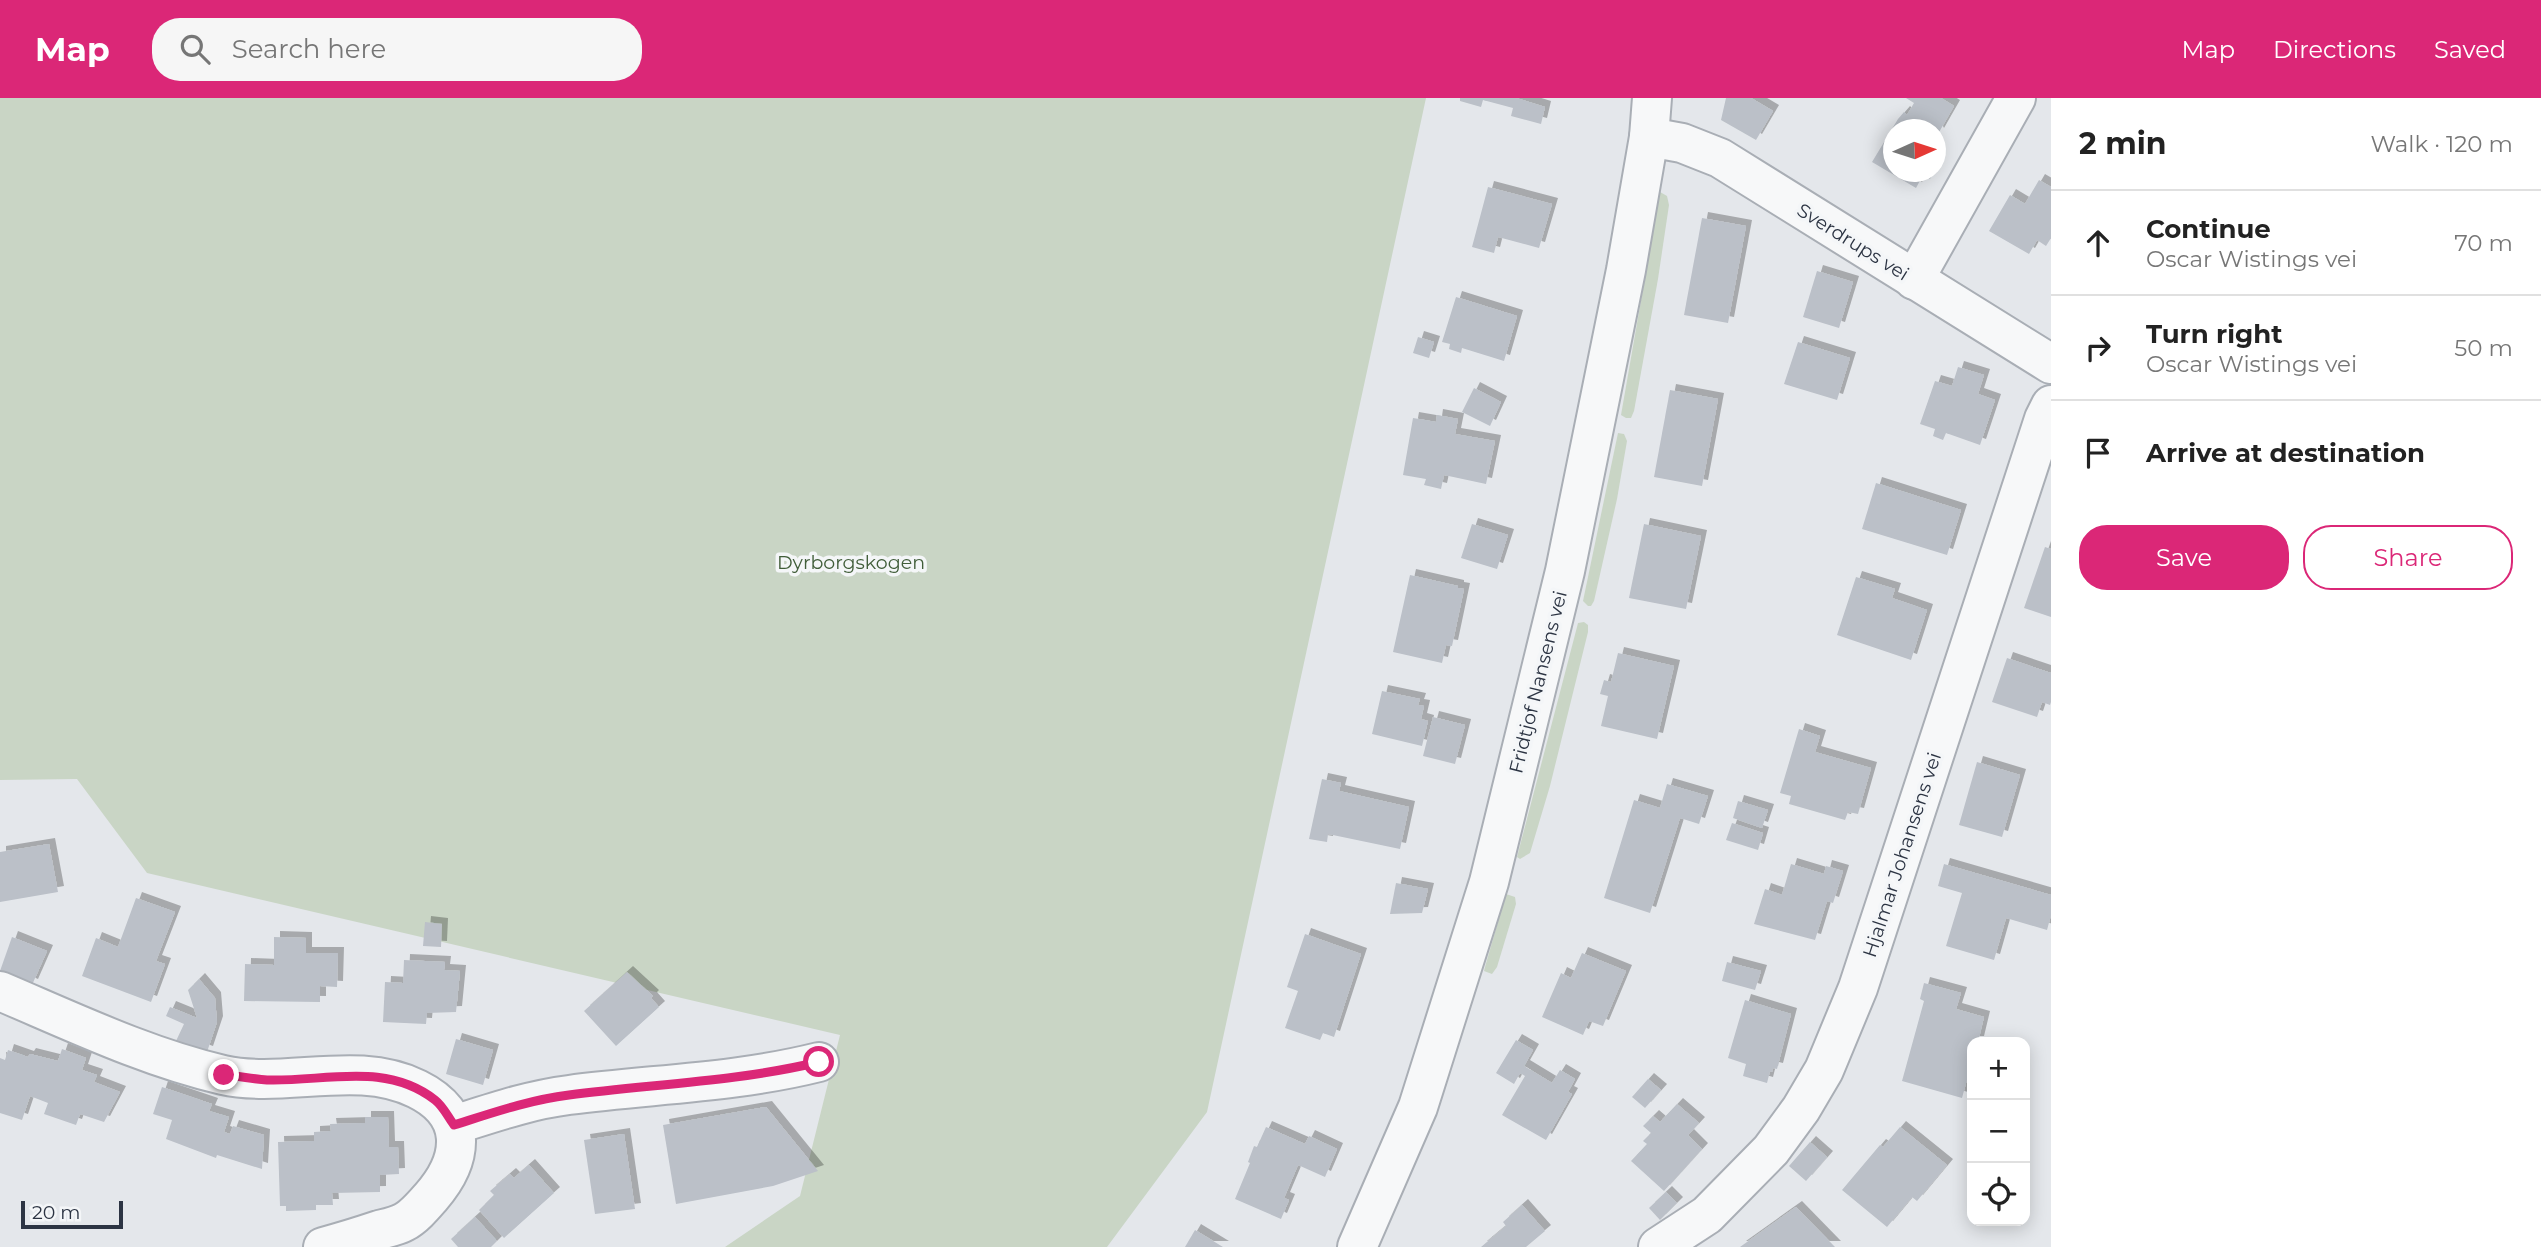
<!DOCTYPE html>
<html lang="en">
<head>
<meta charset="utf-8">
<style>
  :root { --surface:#fff; --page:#f6f6f6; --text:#222; --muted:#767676; --line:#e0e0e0; --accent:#db2777 }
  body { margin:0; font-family:Montserrat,sans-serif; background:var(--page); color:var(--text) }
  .controls { position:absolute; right:21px; bottom:21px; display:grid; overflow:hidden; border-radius:14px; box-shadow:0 4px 18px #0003 }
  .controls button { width:63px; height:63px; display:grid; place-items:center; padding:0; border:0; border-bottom:2px solid var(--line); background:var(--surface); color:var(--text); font:35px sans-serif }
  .compass { position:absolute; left:1883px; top:21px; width:63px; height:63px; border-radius:50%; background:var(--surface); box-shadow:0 4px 18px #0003; rotate:87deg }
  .scale { position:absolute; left:21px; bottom:18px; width:102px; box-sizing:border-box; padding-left:7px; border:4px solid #2c3443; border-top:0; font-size:19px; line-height:24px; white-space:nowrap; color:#2c3443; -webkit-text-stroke:5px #f4f6f8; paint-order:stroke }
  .stop { position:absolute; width:21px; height:21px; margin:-16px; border:5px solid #db2777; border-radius:50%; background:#fff }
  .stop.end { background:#db2777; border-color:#fff; box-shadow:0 2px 7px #0008 }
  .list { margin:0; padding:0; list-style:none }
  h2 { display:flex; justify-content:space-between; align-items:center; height:91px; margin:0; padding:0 28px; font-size:30px }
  h2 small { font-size:23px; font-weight:400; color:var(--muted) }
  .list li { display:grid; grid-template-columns:46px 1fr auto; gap:21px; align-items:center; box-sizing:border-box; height:105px; padding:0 28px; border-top:2px solid var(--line) }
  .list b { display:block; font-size:26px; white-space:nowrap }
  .list p { margin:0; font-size:23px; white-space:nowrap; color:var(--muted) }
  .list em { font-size:23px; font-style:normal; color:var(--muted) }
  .actions { display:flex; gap:14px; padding:21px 28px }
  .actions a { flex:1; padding:16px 0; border:2px solid var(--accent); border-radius:28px; text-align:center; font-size:24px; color:var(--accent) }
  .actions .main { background:var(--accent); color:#fff }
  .icon { flex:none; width:38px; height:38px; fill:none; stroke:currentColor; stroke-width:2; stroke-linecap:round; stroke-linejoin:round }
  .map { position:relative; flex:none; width:2051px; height:1149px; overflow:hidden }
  header { display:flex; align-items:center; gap:42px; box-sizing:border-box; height:98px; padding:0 35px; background:var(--accent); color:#fff }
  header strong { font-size:33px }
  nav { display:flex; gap:38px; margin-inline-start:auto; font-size:24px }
  .search { width:490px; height:63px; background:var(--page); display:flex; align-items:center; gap:18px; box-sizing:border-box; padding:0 24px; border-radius:28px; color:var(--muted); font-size:26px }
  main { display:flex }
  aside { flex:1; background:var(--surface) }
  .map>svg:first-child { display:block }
  .green { fill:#c9d5c5 }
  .building { fill:#bbc0c8; filter:url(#shadow) }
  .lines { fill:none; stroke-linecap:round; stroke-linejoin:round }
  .street-casing { stroke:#a9aeb5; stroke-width:42 }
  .street { stroke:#f7f8f9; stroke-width:38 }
  .route { stroke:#db2777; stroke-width:9 }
  .labels { text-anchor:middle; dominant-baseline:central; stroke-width:7; stroke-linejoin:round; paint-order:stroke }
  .street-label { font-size:19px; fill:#2c3443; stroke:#f4f6f8 }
  .park-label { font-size:19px; fill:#415e3a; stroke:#f4f6f8 }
</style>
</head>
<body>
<header>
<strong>Map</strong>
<div class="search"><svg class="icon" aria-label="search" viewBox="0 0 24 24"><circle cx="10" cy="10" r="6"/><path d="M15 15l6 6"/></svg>Search here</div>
<nav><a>Map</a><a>Directions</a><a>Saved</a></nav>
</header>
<main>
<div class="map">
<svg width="2051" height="1149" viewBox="0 0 2051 1149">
  <defs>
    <filter id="shadow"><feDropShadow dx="6" dy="-6" stdDeviation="0" flood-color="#0004"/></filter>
  </defs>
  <rect width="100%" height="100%" fill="#e4e7eb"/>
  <g class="green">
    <polygon points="0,0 1426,0 1207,1014 1107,1149 725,1149 800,1098 840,937 147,775 77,681 0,682"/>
    <polygon points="1660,94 1667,98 1669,107 1658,181 1634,313 1631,320 1626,320 1621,317"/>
    <polygon points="1618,335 1624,336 1627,343 1617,401 1594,503 1591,508 1588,508 1583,503"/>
    <polygon points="1584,524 1588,527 1588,534 1550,688 1530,755 1520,761 1517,759 1577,529 1578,525"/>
    <polygon points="1506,796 1515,799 1516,806 1497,869 1492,876 1484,873 1485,869"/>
  </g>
  <g class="building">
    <polygon points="1460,0 1516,0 1545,9 1541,26 1511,18 1513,10 1483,2 1481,9 1460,3"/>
    <polygon points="1726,0 1751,0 1773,13 1756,42 1721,22"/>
    <polygon points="1906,0 1941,0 1954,8 1938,36 1936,32 1930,32 1918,24 1914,32 1894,32 1894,74 1934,74 1930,81 1923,77 1916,90 1872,64 1898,21 1904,14 1907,17 1914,5"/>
    <polygon points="2039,82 2051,89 2051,140 2046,148 2037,142 2029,156 1989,133 2010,97 2025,106"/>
    <polygon points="1488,89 1552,106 1539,150 1498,139 1494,155 1472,149"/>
    <polygon points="1702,120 1746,128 1728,225 1684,217"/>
    <polygon points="1817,173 1853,184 1839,230 1803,219"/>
    <polygon points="1456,199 1517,218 1504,263 1462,250 1461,255 1449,251 1450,246 1442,244"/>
    <polygon points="1418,239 1434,244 1429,260 1413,255"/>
    <polygon points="1798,244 1850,260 1837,302 1784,286"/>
    <polygon points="1958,269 1984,277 1978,296 1995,302 1980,347 1946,335 1943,342 1933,338 1935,331 1920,326 1935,283 1952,288"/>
    <polygon points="1474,290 1501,304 1490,328 1462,314"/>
    <polygon points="1670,292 1718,301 1702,388 1654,379"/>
    <polygon points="1437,317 1458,321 1455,336 1495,343 1486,386 1444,377 1441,391 1424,387 1426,381 1403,377 1413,320 1436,324"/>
    <polygon points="1876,385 1961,412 1947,457 1862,431"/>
    <polygon points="1472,426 1508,437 1497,471 1461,460"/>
    <polygon points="1644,426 1701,438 1686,511 1629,500"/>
    <polygon points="2045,449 2051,451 2051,519 2024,510"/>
    <polygon points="1410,477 1458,488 1458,490 1464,491 1452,548 1446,547 1442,565 1393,554"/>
    <polygon points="1856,479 1895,491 1892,500 1927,512 1911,562 1837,537"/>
    <polygon points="1618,555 1674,568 1657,641 1601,628 1608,598 1600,596 1604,582 1611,584"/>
    <polygon points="2007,560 2051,575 2051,604 2050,607 2042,604 2037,619 1992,604"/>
    <polygon points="1382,593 1420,601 1418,607 1424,608 1421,621 1428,623 1422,648 1372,636"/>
    <polygon points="1433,619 1465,627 1455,666 1423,658"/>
    <polygon points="1799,631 1820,638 1815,654 1871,670 1858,716 1848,714 1845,722 1789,706 1791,698 1780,695"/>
    <polygon points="1977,664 2020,677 2002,739 1959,727"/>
    <polygon points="1322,681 1341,685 1339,693 1409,709 1400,751 1328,736 1327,744 1309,741"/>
    <polygon points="1667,686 1708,698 1699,726 1680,720 1650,815 1604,800 1634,702 1660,710"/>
    <polygon points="1738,703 1768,712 1762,730 1733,720"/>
    <polygon points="1732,725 1763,735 1758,752 1726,742"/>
    <polygon points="49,746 58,794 0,804 0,754"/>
    <polygon points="1791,766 1824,776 1826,768 1843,773 1833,805 1827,803 1815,842 1754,826 1765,791 1782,797"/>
    <polygon points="1944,766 2051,797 2051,817 2047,832 2006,820 1994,862 1946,848 1962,795 1938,788"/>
    <polygon points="1396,785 1428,791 1422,815 1390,816"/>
    <polygon points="136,800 175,814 156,863 165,866 151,904 82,878 96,840 118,849"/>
    <polygon points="425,824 442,826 441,849 423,848"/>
    <polygon points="1305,836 1361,856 1334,939 1323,935 1320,942 1285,930 1298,893 1287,889"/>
    <polygon points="12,839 47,853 32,887 0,873"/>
    <polygon points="274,839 306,840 306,855 338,855 337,889 320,888 320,904 244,903 245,866 274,867"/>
    <polygon points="1582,855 1626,873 1603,928 1589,923 1583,937 1542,919 1561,875 1571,880"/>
    <polygon points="404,862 445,864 444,872 460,873 456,914 427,915 426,926 383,924 385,884 403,885"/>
    <polygon points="1727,864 1761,873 1755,892 1722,883"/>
    <polygon points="627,874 653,898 651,900 659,909 616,948 584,913"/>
    <polygon points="199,881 215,900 217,924 207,954 176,943 184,926 166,918 170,909 197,920 188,892"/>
    <polygon points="1924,885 1961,895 1956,911 1984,919 1978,944 1972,944 1972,963 1962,1000 1902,983 1924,903 1920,901"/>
    <polygon points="1745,902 1791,916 1777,971 1773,970 1772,974 1770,973 1767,985 1743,978 1746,966 1728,960"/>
    <polygon points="456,941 493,952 483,987 446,976"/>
    <polygon points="1516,942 1533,952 1524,968 1552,985 1560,972 1575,981 1568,994 1572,996 1546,1042 1502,1017 1525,978 1520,975 1514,986 1496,975"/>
    <polygon points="62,951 86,960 82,972 97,977 94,984 120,994 104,1024 80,1016 76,1027 44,1016 48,1005 30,998 22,1022 0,1015 0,960 5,962 8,952 28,959 30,956 58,963"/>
    <polygon points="1648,981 1661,992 1645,1010 1632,999"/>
    <polygon points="162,989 212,1006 209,1013 229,1019 224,1034 230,1036 233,1028 264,1037 262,1071 217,1057 216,1060 166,1041 172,1022 153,1016"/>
    <polygon points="1677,1006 1699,1025 1688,1037 1702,1051 1664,1093 1631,1063 1647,1046 1643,1043 1651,1035 1643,1028 1653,1018 1660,1024"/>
    <polygon points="766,1009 818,1073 773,1088 676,1106 663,1027"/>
    <polygon points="365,1019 388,1019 389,1049 398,1049 399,1076 380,1077 380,1094 332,1095 333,1107 316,1107 316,1112 286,1113 286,1108 280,1108 278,1044 314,1043 314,1034 331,1033 330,1026 365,1025"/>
    <polygon points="1266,1029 1305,1046 1309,1038 1337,1051 1325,1079 1298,1067 1284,1100 1289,1102 1281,1121 1235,1101 1250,1065 1248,1064 1254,1048 1257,1049"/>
    <polygon points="1900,1029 1947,1067 1917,1103 1912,1099 1887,1129 1842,1092 1880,1047 1883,1049"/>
    <polygon points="624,1036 635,1111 595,1116 584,1042"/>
    <polygon points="1810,1044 1827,1059 1806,1083 1789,1068"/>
    <polygon points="529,1067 554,1095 504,1140 479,1112 494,1097 490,1093 510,1076 514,1080"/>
    <polygon points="1666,1094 1677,1105 1660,1122 1649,1110"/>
    <polygon points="1522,1107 1545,1133 1526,1149 1481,1149 1506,1128 1503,1124"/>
    <polygon points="1796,1109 1835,1149 1740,1149"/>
    <polygon points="475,1119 497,1143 491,1149 458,1149 451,1141"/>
    <polygon points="1195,1132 1223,1149 1185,1149"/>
  </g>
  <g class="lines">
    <defs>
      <g id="street">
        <polyline points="1649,39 1682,45 1720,60 2051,266"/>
        <polyline points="1914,182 2016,0"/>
        <path d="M 0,893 C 73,924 146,959 223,977 C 286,991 357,961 417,991 C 468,1016 465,1060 431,1099 C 424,1107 414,1119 404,1124 C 397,1128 387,1130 379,1132 C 361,1138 342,1144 323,1149"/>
        <path d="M 454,1027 C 492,1015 529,1002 569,997 C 653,986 735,985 819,964"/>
        <polyline points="1357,1149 1418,1009 1489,784 1500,739 1565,473 1626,172 1649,39 1652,0"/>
        <polyline points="1658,1149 1707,1117 1771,1052 1801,1011 1824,972 1858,890 2044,321 2051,307"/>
      </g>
    </defs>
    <use href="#street" class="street-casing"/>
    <use href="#street" class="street"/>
  </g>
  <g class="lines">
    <path class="route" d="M 224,977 C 238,978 253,981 267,982 C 324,984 385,963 435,1002 C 443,1008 448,1019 454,1027 C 492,1015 529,1002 569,997 C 653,986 735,984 819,964"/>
  </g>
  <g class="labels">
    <g class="street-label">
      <text transform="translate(1853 144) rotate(32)">Sverdrups vei</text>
      <text transform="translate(1538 584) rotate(-76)">Fridtjof Nansens vei</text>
      <text transform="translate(1902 757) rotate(-72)">Hjalmar Johansens vei</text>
    </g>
    <g class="park-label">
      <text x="851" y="464">Dyrborgskogen</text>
    </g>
  </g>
</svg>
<div class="controls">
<button>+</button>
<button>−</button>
<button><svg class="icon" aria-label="locate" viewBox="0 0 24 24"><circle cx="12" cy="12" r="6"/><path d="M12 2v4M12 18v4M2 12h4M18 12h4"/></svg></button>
</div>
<svg class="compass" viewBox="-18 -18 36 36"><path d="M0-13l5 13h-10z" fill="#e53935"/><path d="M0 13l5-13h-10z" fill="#767676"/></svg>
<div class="scale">20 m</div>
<div class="stop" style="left:819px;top:964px"></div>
<div class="stop end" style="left:224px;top:977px"></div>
</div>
<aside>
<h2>2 min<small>Walk · 120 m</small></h2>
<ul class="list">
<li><svg class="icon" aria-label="ahead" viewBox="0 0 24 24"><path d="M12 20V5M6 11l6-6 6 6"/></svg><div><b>Continue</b><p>Oscar Wistings vei</p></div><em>70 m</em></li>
<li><svg class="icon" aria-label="right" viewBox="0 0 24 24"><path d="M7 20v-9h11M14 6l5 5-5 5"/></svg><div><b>Turn right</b><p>Oscar Wistings vei</p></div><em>50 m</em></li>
<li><svg class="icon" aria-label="arrive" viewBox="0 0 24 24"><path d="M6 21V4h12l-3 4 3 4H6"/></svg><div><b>Arrive at destination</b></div></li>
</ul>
<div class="actions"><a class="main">Save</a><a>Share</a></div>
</aside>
</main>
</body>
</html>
